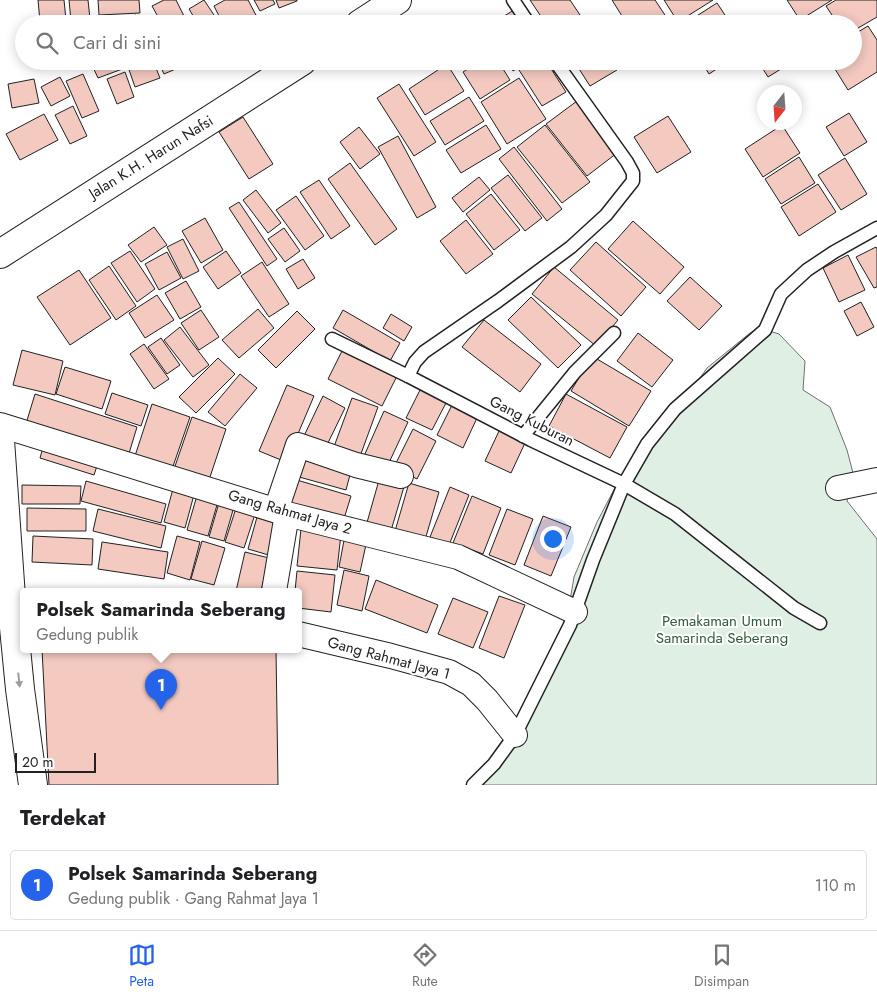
<!DOCTYPE html>
<html lang="id">
<head>
<meta charset="utf-8">
<style>
  :root { --surface:#fff; --page:#f6f6f6; --text:#202124; --muted:#757577; --line:#e0e0e0; --accent:#2563eb }
  body { margin:0; font-family:Jost,sans-serif; background:var(--page); color:var(--text) }
  .compass { position:absolute; left:757px; top:85px; width:45px; height:45px; border-radius:50%; background:var(--surface); box-shadow:0 2px 12px #0003; rotate:197deg }
  .scale { position:absolute; left:15px; bottom:12px; width:81px; box-sizing:border-box; padding-left:5px; border:2px solid #222; border-top:0; font-size:14px; line-height:18px; white-space:nowrap; color:#222; -webkit-text-stroke:4px #fff; paint-order:stroke }
  .you { position:absolute; left:552px; top:538px; width:18px; height:18px; margin:-12px; border:4px solid #fff; border-radius:50%; background:#1a73e8; box-shadow:0 0 0 8px #1a73e833 }
  .badge { display:grid; place-items:center; width:32px; height:32px; border-radius:50%; background:var(--accent); color:#fff; font-size:16px; font-weight:700 }
  .pin { position:absolute; translate:-50% -41px; filter:drop-shadow(0 1px 2px #0008) }
  .pin::after { content:''; position:absolute; top:26px; width:18px; height:15px; background:inherit; clip-path:polygon(0 0,100% 0,50% 100%) }
  .popup { position:absolute; left:20px; top:588px; width:282px; height:65px; box-sizing:border-box; display:grid; place-content:center; border-radius:5px; background:var(--surface); filter:drop-shadow(0 1px 4px #0005); font-size:16px; white-space:nowrap; color:var(--muted) }
  .popup b { font-size:19px; color:var(--text) }
  .popup::after { content:''; position:absolute; left:50%; top:100%; margin-left:-10px; border:10px solid transparent; border-top-color:var(--surface) }
  .list { margin:0; padding:0; list-style:none }
  h2 { display:flex; justify-content:space-between; align-items:center; height:65px; margin:0; padding:0 20px; font-size:21px }
  h2 small { font-size:16px; font-weight:400; color:var(--muted) }
  .list li { display:grid; grid-template-columns:32px 1fr auto; gap:15px; align-items:center; box-sizing:border-box; height:70px; margin:0 10px 10px; padding:0 10px; border:1px solid var(--line); border-radius:5px }
  .list b { display:block; font-size:19px; white-space:nowrap }
  .list p { margin:0; font-size:16px; white-space:nowrap; color:var(--muted) }
  .list em { font-size:16px; font-style:normal; color:var(--muted) }
  .icon { flex:none; width:28px; height:28px; fill:none; stroke:currentColor; stroke-width:2; stroke-linecap:round; stroke-linejoin:round }
  .map { position:relative; flex:none; width:877px; height:785px; overflow:hidden }
  .search { position:absolute; background:var(--surface); box-shadow:0 2px 12px #0003; left:15px; right:15px; top:15px; height:55px; display:flex; align-items:center; gap:12px; box-sizing:border-box; padding:0 18px; border-radius:28px; color:var(--muted); font-size:19px }
  .sheet { height:145px; background:var(--surface) }
  nav { display:flex; justify-content:space-around; align-items:center; box-sizing:border-box; height:70px; border-top:1px solid var(--line); background:var(--surface); font-size:14px; color:var(--muted) }
  nav a { display:grid; justify-items:center; gap:2px }
  nav .on { color:var(--accent) }
  .map>svg:first-child { display:block }
  .green { fill:#e0efe3; stroke:#6f6f6f }
  .building { fill:#f3c9c0; stroke:#222 }
  .lines { fill:none; stroke-linecap:round; stroke-linejoin:round }
  .service-casing { stroke:#222; stroke-width:15 }
  .minor-casing { stroke:#222; stroke-width:26 }
  .secondary-casing { stroke:#222; stroke-width:30 }
  .primary-casing { stroke:#222; stroke-width:30 }
  .service { stroke:#fff; stroke-width:12 }
  .minor { stroke:#fff; stroke-width:24 }
  .secondary { stroke:#fff; stroke-width:28 }
  .primary { stroke:#fff; stroke-width:28 }
  .oneway { fill:#9c9c9c }
  .labels { text-anchor:middle; dominant-baseline:central; stroke-width:4; stroke-linejoin:round; paint-order:stroke }
  .street-label { font-size:15px; fill:#222; stroke:#fff }
  .park-label { font-size:15px; fill:#2f5e38; stroke:#fff }
</style>
</head>
<body>
<div class="map">
<svg width="877" height="785" viewBox="0 0 877 785">
  <rect width="100%" height="100%" fill="#fff"/>
  <polygon class="green" points="760,328 779,334 805,361 803,390 830,407 847,450 853,473 847,501 877,539 877,785 477,785 499,759 564,636 574,577 597,522 617,484 693,388 707,368 750,333"/>
  <g class="building">
    <polygon points="38,0 64,0 66,20 40,22"/>
    <polygon points="69,0 88,0 90,19 71,21"/>
    <polygon points="98,0 139,0 140,13 99,15"/>
    <polygon points="164,0 176,0 188,24 162,24 152,6"/>
    <polygon points="204,0 220,24 198,24 189,9"/>
    <polygon points="225,0 248,0 258,19 249,24 223,24 214,6"/>
    <polygon points="254,0 273,0 275,4 260,11"/>
    <polygon points="276,0 297,0 297,1 279,8"/>
    <polygon points="530,0 570,0 580,15 566,24 546,24"/>
    <polygon points="612,0 655,0 671,24 627,24"/>
    <polygon points="664,0 713,0 678,22"/>
    <polygon points="787,0 832,0 800,20"/>
    <polygon points="836,0 877,0 877,17 853,31 853,24 838,24 826,6"/>
    <polygon points="717,3 731,24 684,24"/>
    <polygon points="514,10 523,24 491,24"/>
    <polygon points="136,15 139,24 114,24"/>
    <polygon points="868,26 877,40 877,72 848,90 830,61 853,61 853,35"/>
    <polygon points="36,61 54,61 54,65 38,69"/>
    <polygon points="58,61 78,61 78,62 59,66"/>
    <polygon points="101,61 123,61 125,68 98,78 92,65"/>
    <polygon points="126,61 153,61 160,78 135,87"/>
    <polygon points="158,61 175,61 178,68 164,74"/>
    <polygon points="454,61 472,61 459,69"/>
    <polygon points="480,61 498,61 510,80 480,99 463,72"/>
    <polygon points="507,61 528,61 513,71"/>
    <polygon points="534,61 546,61 566,92 542,106 519,70"/>
    <polygon points="574,61 611,61 617,70 590,86"/>
    <polygon points="701,61 729,61 709,74"/>
    <polygon points="758,61 794,61 768,77"/>
    <polygon points="447,64 464,91 425,115 409,89"/>
    <polygon points="125,72 134,97 117,104 107,79"/>
    <polygon points="83,74 99,111 82,118 66,81"/>
    <polygon points="60,77 70,96 51,106 41,87"/>
    <polygon points="519,78 546,119 507,144 481,102"/>
    <polygon points="34,79 39,103 12,108 8,84"/>
    <polygon points="399,84 436,142 414,156 377,98"/>
    <polygon points="469,97 484,121 445,145 430,121"/>
    <polygon points="577,101 617,153 587,176 546,124"/>
    <polygon points="73,106 87,136 70,144 55,115"/>
    <polygon points="849,113 867,142 844,156 826,127"/>
    <polygon points="44,114 58,140 20,160 6,134"/>
    <polygon points="668,116 691,152 657,173 634,137"/>
    <polygon points="243,117 273,164 249,179 219,132"/>
    <polygon points="486,125 501,149 461,173 446,150"/>
    <polygon points="545,125 590,182 562,203 517,147"/>
    <polygon points="782,125 800,153 763,177 745,149"/>
    <polygon points="359,127 380,154 360,169 340,142"/>
    <polygon points="398,136 436,207 417,218 378,147"/>
    <polygon points="514,147 562,209 547,221 499,159"/>
    <polygon points="799,157 815,183 781,204 765,179"/>
    <polygon points="845,158 867,194 841,210 818,175"/>
    <polygon points="350,163 397,229 375,245 328,179"/>
    <polygon points="508,175 542,218 525,231 491,188"/>
    <polygon points="479,177 490,190 463,212 452,198"/>
    <polygon points="319,180 350,226 331,239 300,192"/>
    <polygon points="818,184 836,212 799,236 781,207"/>
    <polygon points="256,190 281,223 268,233 243,200"/>
    <polygon points="491,194 520,230 494,250 466,214"/>
    <polygon points="296,196 324,236 305,250 276,210"/>
    <polygon points="239,202 277,259 267,266 229,208"/>
    <polygon points="205,218 223,250 201,263 182,231"/>
    <polygon points="466,220 493,254 466,274 440,241"/>
    <polygon points="633,221 684,267 660,294 608,249"/>
    <polygon points="154,227 167,245 141,262 128,245"/>
    <polygon points="284,228 300,251 285,262 268,239"/>
    <polygon points="183,239 199,271 183,279 167,247"/>
    <polygon points="596,242 646,287 621,316 570,270"/>
    <polygon points="876,247 877,249 877,287 874,288 856,257"/>
    <polygon points="130,251 155,289 137,302 111,263"/>
    <polygon points="226,251 241,273 218,289 203,267"/>
    <polygon points="167,252 181,278 159,290 145,264"/>
    <polygon points="848,255 865,290 839,302 823,268"/>
    <polygon points="303,259 315,278 298,289 286,269"/>
    <polygon points="262,262 289,304 269,317 241,276"/>
    <polygon points="109,266 136,306 116,320 89,280"/>
    <polygon points="554,267 618,320 596,346 532,294"/>
    <polygon points="79,270 111,318 70,345 37,297"/>
    <polygon points="690,277 722,306 699,330 667,301"/>
    <polygon points="186,281 201,307 180,319 165,293"/>
    <polygon points="157,295 174,320 145,338 129,313"/>
    <polygon points="531,297 581,345 558,368 508,320"/>
    <polygon points="861,302 874,327 857,336 844,311"/>
    <polygon points="258,309 274,328 239,358 222,340"/>
    <polygon points="201,310 219,337 199,350 181,323"/>
    <polygon points="343,310 400,343 390,361 333,328"/>
    <polygon points="297,311 315,329 276,368 258,350"/>
    <polygon points="391,314 412,327 404,341 383,328"/>
    <polygon points="484,320 541,364 520,392 462,347"/>
    <polygon points="180,327 209,365 193,377 164,340"/>
    <polygon points="638,333 673,360 652,387 617,361"/>
    <polygon points="161,338 180,365 167,374 148,347"/>
    <polygon points="144,344 169,379 154,389 130,354"/>
    <polygon points="343,349 397,376 382,406 328,379"/>
    <polygon points="22,350 63,361 55,395 13,385"/>
    <polygon points="592,356 651,391 629,426 571,391"/>
    <polygon points="218,358 235,374 196,413 179,397"/>
    <polygon points="65,367 111,381 102,409 56,394"/>
    <polygon points="240,374 257,388 225,426 208,412"/>
    <polygon points="287,385 314,396 286,462 259,451"/>
    <polygon points="421,388 447,401 432,430 406,418"/>
    <polygon points="112,393 148,405 141,426 105,414"/>
    <polygon points="35,394 137,427 127,460 25,427"/>
    <polygon points="566,394 627,427 610,458 549,426"/>
    <polygon points="323,396 345,408 325,449 303,438"/>
    <polygon points="352,398 378,407 358,462 332,452"/>
    <polygon points="152,404 190,417 170,475 133,462"/>
    <polygon points="452,405 477,418 463,448 437,435"/>
    <polygon points="384,411 408,422 387,467 364,456"/>
    <polygon points="192,417 226,429 208,483 173,472"/>
    <polygon points="413,429 436,441 417,479 394,467"/>
    <polygon points="499,431 525,443 511,473 485,461"/>
    <polygon points="45,440 100,457 94,475 40,458"/>
    <polygon points="299,452 352,467 346,490 292,475"/>
    <polygon points="381,473 406,480 390,534 366,526"/>
    <polygon points="290,478 351,496 342,525 282,507"/>
    <polygon points="86,481 166,504 161,523 81,501"/>
    <polygon points="409,483 439,492 425,540 395,531"/>
    <polygon points="22,485 81,486 80,504 22,504"/>
    <polygon points="174,485 195,491 185,528 164,522"/>
    <polygon points="450,487 469,495 449,545 430,537"/>
    <polygon points="198,492 219,498 208,536 187,530"/>
    <polygon points="221,496 236,500 224,541 209,537"/>
    <polygon points="472,496 501,508 483,554 453,543"/>
    <polygon points="238,502 257,508 244,548 225,542"/>
    <polygon points="27,508 86,509 86,531 27,531"/>
    <polygon points="98,509 166,526 161,548 93,531"/>
    <polygon points="507,509 533,519 515,565 489,555"/>
    <polygon points="259,510 284,518 272,556 248,549"/>
    <polygon points="543,516 571,527 551,576 524,565"/>
    <polygon points="301,529 341,534 337,570 297,566"/>
    <polygon points="345,535 367,540 360,572 339,567"/>
    <polygon points="33,536 93,539 92,565 32,562"/>
    <polygon points="177,536 200,542 190,580 167,573"/>
    <polygon points="202,541 225,548 214,585 191,579"/>
    <polygon points="102,542 168,552 164,579 98,569"/>
    <polygon points="245,552 269,558 261,591 236,591"/>
    <polygon points="344,570 369,576 362,611 337,605"/>
    <polygon points="297,571 335,575 331,612 298,608 298,591 295,591"/>
    <polygon points="376,580 438,605 427,633 365,609"/>
    <polygon points="499,596 525,605 504,658 479,648"/>
    <polygon points="453,598 488,612 473,648 438,634"/>
    <polygon points="42,649 276,649 278,785 49,785"/>
  </g>
  <g class="lines">
    <defs>
      <g id="service">
        <polyline points="513,0 529,24"/>
        <polyline points="332,339 408,376"/>
        <polyline points="523,436 575,372 614,333"/>
        <polyline points="820,623 794,608 675,514 624,484 647,444 675,409 765,330 781,294 807,270 834,252 877,228"/>
        <polyline points="473,785 494,764 515,735 570,625 593,560 624,484 531,440 408,376 415,362 424,352 498,301 571,247 606,215 633,181 633,173 627,162 555,61"/>
      </g>
      <g id="minor">
        <polyline points="0,425 287,514 458,557 575,612"/>
        <polyline points="838,488 877,480"/>
        <polyline points="276,510 298,445 356,465 401,476"/>
        <polyline points="274,591 287,514"/>
        <polyline points="298,634 391,656 449,672 471,684 487,700 515,735"/>
      </g>
      <g id="secondary">
        <polyline points="360,24 397,0"/>
        <polyline points="0,254 302,61"/>
      </g>
      <polyline id="primary" points="0,440 11,597 20,689 33,785"/>
    </defs>
    <use href="#service" class="service-casing"/>
    <use href="#minor" class="minor-casing"/>
    <use href="#secondary" class="secondary-casing"/>
    <use href="#primary" class="primary-casing"/>
    <use href="#service" class="service"/>
    <use href="#minor" class="minor"/>
    <use href="#secondary" class="secondary"/>
    <use href="#primary" class="primary"/>
  </g>
  <defs><path id="oneway-solid" d="M-6-.8H1V-3.2L6.5 0L1 3.2V.8H-6Z" transform="scale(1.25)"/></defs>
  <use class="oneway" href="#oneway-solid" transform="translate(19 680) rotate(84)"/>
  <g class="labels">
    <g class="street-label">
      <text transform="translate(151 157) rotate(-32)">Jalan K.H. Harun Nafsi</text>
      <text transform="translate(532 421) rotate(27)">Gang Kuburan</text>
      <text transform="translate(290 512) rotate(16)">Gang Rahmat Jaya 2</text>
      <text transform="translate(389 658) rotate(15)">Gang Rahmat Jaya 1</text>
    </g>
    <g class="park-label">
      <text x="722" y="621">Pemakaman Umum<tspan x="722" dy="17">Samarinda Seberang</tspan></text>
    </g>
  </g>
</svg>
<svg class="compass" viewBox="-18 -18 36 36"><path d="M0-13l5 13h-10z" fill="#e53935"/><path d="M0 13l5-13h-10z" fill="#757577"/></svg>
<div class="scale">20 m</div>
<div class="you"></div>
<div class="pin badge" style="left:161px;top:710px">1</div>
<div class="popup"><b>Polsek Samarinda Seberang</b>Gedung publik</div>
<div class="search"><svg class="icon" aria-label="search" viewBox="0 0 24 24"><circle cx="10" cy="10" r="6"/><path d="M15 15l6 6"/></svg>Cari di sini</div>
</div>
<section class="sheet">
<h2>Terdekat<small></small></h2>
<ul class="list">
<li><span class="badge">1</span><div><b>Polsek Samarinda Seberang</b><p>Gedung publik · Gang Rahmat Jaya 1</p></div><em>110 m</em></li>
</ul>
</section>
<nav>
<a class="on"><svg class="icon" aria-label="map" viewBox="0 0 24 24"><path d="M3 6l6-2 6 2 6-2v14l-6 2-6-2-6 2zM9 4v14M15 6v14"/></svg>Peta</a>
<a><svg class="icon" aria-label="directions" viewBox="0 0 24 24"><path d="M12 3l9 9-9 9-9-9zM9 14v-3h6M13 9l2 2-2 2"/></svg>Rute</a>
<a><svg class="icon" aria-label="saved" viewBox="0 0 24 24"><path d="M7 4h10v16l-5-4-5 4z"/></svg>Disimpan</a>
</nav>
</body>
</html>
